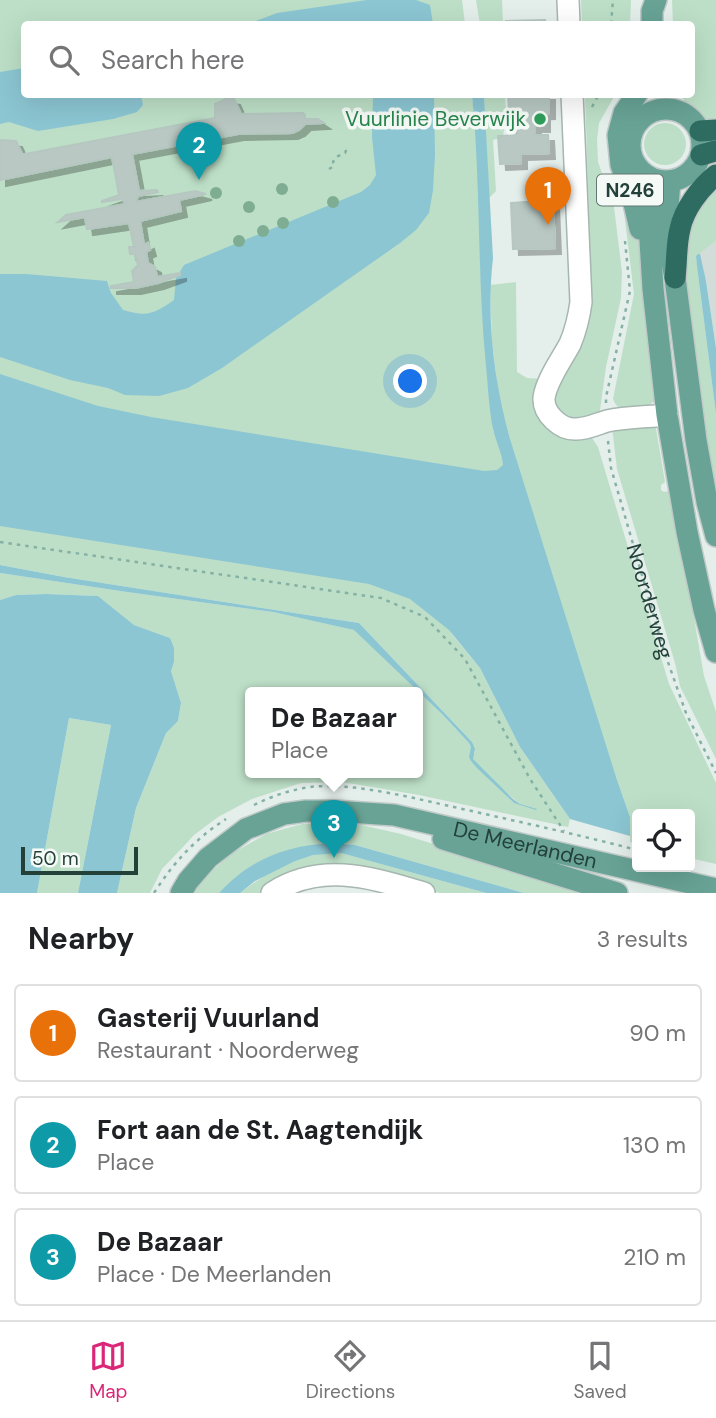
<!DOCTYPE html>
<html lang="en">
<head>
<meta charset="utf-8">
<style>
  :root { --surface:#fff; --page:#f2f2f2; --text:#202124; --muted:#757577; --line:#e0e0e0; --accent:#db2777 }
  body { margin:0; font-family:"DM Sans",sans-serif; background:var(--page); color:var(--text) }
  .controls { position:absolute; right:21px; bottom:21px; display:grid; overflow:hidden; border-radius:7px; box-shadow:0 7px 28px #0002 }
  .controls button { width:63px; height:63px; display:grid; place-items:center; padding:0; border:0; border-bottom:2px solid var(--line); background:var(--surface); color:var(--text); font:35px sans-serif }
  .scale { position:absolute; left:21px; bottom:18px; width:117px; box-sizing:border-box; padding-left:7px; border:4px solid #234039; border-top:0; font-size:19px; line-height:24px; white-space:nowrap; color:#234039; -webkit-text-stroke:5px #f5faf7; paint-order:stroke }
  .you { position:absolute; left:411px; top:382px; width:24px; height:24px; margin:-18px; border:5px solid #fff; border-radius:50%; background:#1a73e8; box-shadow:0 0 0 10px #1a73e833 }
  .badge { display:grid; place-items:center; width:46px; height:46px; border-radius:50%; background:var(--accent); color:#fff; font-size:23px; font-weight:700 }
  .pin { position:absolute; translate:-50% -58px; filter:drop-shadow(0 2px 4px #0008) }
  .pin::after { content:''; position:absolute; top:37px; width:24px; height:21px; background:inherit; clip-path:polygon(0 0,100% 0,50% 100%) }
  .popup { position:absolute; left:245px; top:687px; width:178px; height:91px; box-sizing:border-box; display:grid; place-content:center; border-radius:7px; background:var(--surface); filter:drop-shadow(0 2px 5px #0005); font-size:23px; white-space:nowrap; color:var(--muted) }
  .popup b { font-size:26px; color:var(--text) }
  .popup::after { content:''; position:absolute; left:50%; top:100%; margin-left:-14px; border:14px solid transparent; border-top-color:var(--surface) }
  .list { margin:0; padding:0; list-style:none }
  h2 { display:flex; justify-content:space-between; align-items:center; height:91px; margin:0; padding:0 28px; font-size:30px }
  h2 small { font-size:23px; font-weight:400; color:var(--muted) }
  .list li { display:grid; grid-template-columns:46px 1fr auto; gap:21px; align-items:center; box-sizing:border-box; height:98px; margin:0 14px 14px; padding:0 14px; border:2px solid var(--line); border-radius:7px }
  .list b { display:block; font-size:26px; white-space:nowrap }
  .list p { margin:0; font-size:23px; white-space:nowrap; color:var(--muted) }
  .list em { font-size:23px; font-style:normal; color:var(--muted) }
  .icon { flex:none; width:38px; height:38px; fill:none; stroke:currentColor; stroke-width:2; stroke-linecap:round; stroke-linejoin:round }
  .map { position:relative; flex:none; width:716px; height:893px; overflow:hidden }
  .search { position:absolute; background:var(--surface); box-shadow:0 7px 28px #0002; left:21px; right:21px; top:21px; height:77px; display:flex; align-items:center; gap:18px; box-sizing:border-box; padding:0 24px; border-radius:7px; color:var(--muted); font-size:26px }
  .sheet { height:427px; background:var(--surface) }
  nav { display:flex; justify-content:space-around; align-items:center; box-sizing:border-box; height:98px; border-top:2px solid var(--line); background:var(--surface); font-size:19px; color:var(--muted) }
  nav a { display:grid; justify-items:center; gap:4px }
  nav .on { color:var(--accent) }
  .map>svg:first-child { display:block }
  .built { fill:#d2ddd9 }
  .green { fill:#bddfc7; fill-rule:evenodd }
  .water { fill:#8cc6d3 }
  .building { fill:#b9c8c3; stroke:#b6c7c1; stroke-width:2; filter:url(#shadow) }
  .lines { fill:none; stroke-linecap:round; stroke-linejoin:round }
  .minor-casing { stroke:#a6b6b1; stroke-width:24 }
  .major-casing { stroke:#c1cac8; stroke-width:24 }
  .highway-casing { stroke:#c1cac8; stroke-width:24 }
  .path { stroke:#84b1a4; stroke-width:2.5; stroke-dasharray:3.5 5; stroke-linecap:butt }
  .minor { stroke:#fff; stroke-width:21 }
  .major { stroke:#68a396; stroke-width:21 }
  .highway { stroke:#2e6c61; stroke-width:21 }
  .tree { fill:#7fad93 }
  .leisure-dot { fill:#2e9e5b; stroke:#f5faf7; stroke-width:2.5 }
  .labels { text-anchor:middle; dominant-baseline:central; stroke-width:7; stroke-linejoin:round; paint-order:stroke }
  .shield { fill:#f5faf7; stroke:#627872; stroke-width:2 }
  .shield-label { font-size:19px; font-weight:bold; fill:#234039 }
  .leisure-label { font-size:21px; fill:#27864d; stroke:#f5faf7; text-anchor:end }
  .street-label { font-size:21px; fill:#234039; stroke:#f5faf7 }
</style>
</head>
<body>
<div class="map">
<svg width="716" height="893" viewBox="0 0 716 893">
  <defs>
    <filter id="shadow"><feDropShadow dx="6" dy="6" stdDeviation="0" flood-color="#0004"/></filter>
  </defs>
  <rect width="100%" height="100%" fill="#e4eeea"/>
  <polygon class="built" points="716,241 716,348 706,281 698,254"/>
  <g class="green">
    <path d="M 0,0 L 462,0 L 465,24 L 24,24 L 24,94 L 472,95 L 477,142 L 493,430 L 502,453 L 504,465 L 510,439 L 499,399 L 492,342 L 490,285 L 516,282 L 517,372 L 527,378 L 543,379 L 538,408 L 590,435 L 598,447 L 669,684 L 716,783 L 716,864 L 690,858 L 690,814 L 637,814 L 637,844 L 630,842 L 630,817 L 616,777 L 450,632 L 480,668 L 520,747 L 570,819 L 568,827 L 419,795 L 342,782 L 301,783 L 252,799 L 218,817 L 194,835 L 182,848 L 162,869 L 150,893 L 117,893 L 136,808 L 166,733 L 178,721 L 181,703 L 171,671 L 174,662 L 170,638 L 134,625 L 98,596 L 46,594 L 16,595 L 0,600 L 0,573 L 127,592 L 273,612 L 355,630 L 443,715 L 469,743 L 471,747 L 471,761 L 514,803 L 520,804 L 501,788 L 472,759 L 472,756 L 475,752 L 472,742 L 359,623 L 64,577 L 0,565 ZM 250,692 L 418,692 L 418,772 L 250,772 Z"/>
    <polygon points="476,0 502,0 503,24 480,24"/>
    <polygon points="581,0 631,0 630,24 582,24"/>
    <path d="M 672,0 L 716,0 L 716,122 C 701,119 688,108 681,95 L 692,94 L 692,24 L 673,24 Z"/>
    <polygon points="484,95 505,95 506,113 503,137 493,140 496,191 489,198"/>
    <polygon points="585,95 615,95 599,123 597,140 598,162 614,207 622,272 621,298 606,367 599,417 585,423 555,413 553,388 591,281"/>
    <circle cx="665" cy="144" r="21"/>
    <path d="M 611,157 L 632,215 L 640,248 L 657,398 C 645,412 621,420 613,399 L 634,294 L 622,195 L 610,158 Z"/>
    <polygon points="716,186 716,241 696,256 716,414 716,492 700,403 685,284 686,235 693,217"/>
    <polygon points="654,423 656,429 665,482 661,485 661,490 664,492 669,491 673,496 704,676 716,712 716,759 680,686 675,663 617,469 612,427"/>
    <polygon points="69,718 111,725 78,893 37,893"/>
    <path d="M 348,822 L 401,834 L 525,872 L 580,893 L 524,893 L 355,845 C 303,841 256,854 219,893 L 192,893 L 207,875 L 233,853 L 266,834 L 302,824 Z"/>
    <path d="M 341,853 L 486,893 L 440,893 L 366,872 L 263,893 L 240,893 C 261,877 287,860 313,855 C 322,853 332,853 341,853 Z"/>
  </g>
  <g class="water">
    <polygon points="367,0 416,0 430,5 433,24 248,24 277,13"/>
    <polygon points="24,68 24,94 141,95 143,105 137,112 113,119 38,131 9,122 0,124 0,72"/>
    <path d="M 370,95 L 434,95 L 435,155 L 433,190 L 429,213 L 416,230 L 400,243 L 222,368 L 188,388 L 159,396 L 125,395 L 108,388 L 70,380 L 0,357 L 0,274 L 26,274 L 107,281 L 111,293 L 123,310 C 147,317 154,314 174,300 L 176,278 L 184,265 L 361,192 L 370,185 L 376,175 L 372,137 L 373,97 Z"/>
    <path d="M 472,95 L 484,95 L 493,258 C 486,319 494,381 510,439 L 616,777 L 630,817 L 630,836 L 570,819 L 520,747 L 480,668 L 449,630 L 410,599 L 369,584 L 0,526 L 0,374 L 98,406 L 151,417 L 484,471 L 497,470 L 503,465 C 502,453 496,442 493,429 C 489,409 488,387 486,366 C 477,276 481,185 472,95 Z"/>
    <polygon points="698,254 700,254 706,281 716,348 716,414 697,266 696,256"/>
    <polygon points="0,565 64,577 359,623 472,742 475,749 473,759 513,799 520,804 537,809 536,810 514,803 477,768 471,761 469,757 471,747 469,743 443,715 354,630 273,612 127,592 0,573"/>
    <polygon points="46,594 98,596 134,625 170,638 174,648 174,662 171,671 181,703 178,721 166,733 136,808 117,893 78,893 111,725 69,718 37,893 0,893 0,600 16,595"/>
    <path d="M 331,843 L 355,845 L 524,893 L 486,893 L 341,853 L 313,855 L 295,861 L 255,881 L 240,893 L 219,893 C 251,859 284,846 331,843 Z"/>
  </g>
  <g class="building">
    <polygon points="545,20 546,24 506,24 506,21"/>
    <polygon points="508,94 549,94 549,113 509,115"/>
    <polygon points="228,98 234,99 241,114 303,113 305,115 305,119 318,119 324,123 305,124 299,130 292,133 238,134 132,154 139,191 157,190 158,192 138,196 136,202 195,191 206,194 179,200 181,211 140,221 144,245 148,243 150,250 146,252 148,263 155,267 157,277 180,273 180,275 158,283 135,288 111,288 111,286 134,282 132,271 138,265 135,254 130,254 129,247 134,247 129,223 87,229 85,217 58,222 66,215 126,204 122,199 102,202 102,201 119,195 112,157 0,180 0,141 1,140 16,141 22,154 25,154 215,118 215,104"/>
    <polygon points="544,114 544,126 535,126 535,135 548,135 549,153 521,154 521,163 500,164 498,136 518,135 518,131 511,132 510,119 518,119 518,115"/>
    <polygon points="526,202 553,202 555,248 513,249 511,203"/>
  </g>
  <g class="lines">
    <defs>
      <g id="minor">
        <polyline points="568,0 569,24"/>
        <path d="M 572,94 L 581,302 C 579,317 576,330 570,344 C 562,359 546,381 544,398 C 543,414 561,430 576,429 C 587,429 597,424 607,421 C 626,417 648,417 667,415"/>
        <path d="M 272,893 C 322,861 372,878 424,893"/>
      </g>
      <g id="major">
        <polyline points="652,24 652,11 656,0"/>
        <polyline points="637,94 624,113 618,135 621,165 632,195 640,229"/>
        <circle cx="666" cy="145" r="36"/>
        <polyline points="646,176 653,289 667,415 687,532 704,610 716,652"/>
        <polyline points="670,181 666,233 675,278 696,440 707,502 716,536"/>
        <polyline points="443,839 617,893"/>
        <path id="s2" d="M 181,893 L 188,881 L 208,858 L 246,829 L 284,814 L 306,811 L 333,811 L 394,815 L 716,889"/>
      </g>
      <g id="highway">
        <polyline points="700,131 716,130"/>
        <polyline points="701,155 716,151"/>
        <path d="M 675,278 C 677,262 676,245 680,229 C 684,209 700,188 716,175"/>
      </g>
    </defs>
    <use href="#minor" class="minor-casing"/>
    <use href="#major" class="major-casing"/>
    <use href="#highway" class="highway-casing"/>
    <g class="path">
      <polyline points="170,24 174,24"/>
      <polyline points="611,24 613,0"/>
      <polyline points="592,107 599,94"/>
      <polyline points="329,169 334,166 333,162 336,157 345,153 347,148"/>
      <polyline points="606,403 606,397 630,291 625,241"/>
      <path id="s1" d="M 608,441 L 611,468 L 664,651 L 686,713 L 716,773"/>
      <polyline points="0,542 381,598 425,617 465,659 530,779 564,831"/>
      <path d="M 254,805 C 272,796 290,790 310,787 C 353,782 412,798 454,807 C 515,821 576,834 637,850"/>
      <path d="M 154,893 C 174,862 195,839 226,819"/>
    </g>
    <use href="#minor" class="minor"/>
    <use href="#major" class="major"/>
    <use href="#highway" class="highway"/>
  </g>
  <g class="tree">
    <circle cx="282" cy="189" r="6"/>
    <circle cx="216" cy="193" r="6"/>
    <circle cx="333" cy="202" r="6"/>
    <circle cx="249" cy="207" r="6"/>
    <circle cx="283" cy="223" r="6"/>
    <circle cx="263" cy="231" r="6"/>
    <circle cx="239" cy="241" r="6"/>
  </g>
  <circle class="leisure-dot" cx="540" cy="119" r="7"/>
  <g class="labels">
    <rect class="shield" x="597" y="174.5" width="66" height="31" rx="5"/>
    <g class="shield-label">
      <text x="630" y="190">N246</text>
    </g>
    <g class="leisure-label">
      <text x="526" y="119">Vuurlinie Beverwijk</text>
    </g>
    <g class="street-label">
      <text stroke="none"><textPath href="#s1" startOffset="166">Noorderweg</textPath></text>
      <text stroke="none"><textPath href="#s2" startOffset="378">De Meerlanden</textPath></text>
    </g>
  </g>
</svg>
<div class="controls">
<button><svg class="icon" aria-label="locate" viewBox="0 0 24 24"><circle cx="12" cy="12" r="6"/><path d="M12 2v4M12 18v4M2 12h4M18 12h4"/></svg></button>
</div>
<div class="scale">50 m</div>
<div class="you"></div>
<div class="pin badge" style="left:548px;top:225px;background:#e8710a">1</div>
<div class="pin badge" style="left:199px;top:180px;background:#0f9aa8">2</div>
<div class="pin badge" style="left:334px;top:858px;background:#0f9aa8">3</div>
<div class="popup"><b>De Bazaar</b>Place</div>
<div class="search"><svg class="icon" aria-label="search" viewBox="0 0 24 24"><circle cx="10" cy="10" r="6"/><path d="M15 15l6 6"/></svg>Search here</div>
</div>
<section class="sheet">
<h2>Nearby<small>3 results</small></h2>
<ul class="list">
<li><span class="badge" style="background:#e8710a">1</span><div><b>Gasterij Vuurland</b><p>Restaurant · Noorderweg</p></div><em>90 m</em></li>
<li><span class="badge" style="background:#0f9aa8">2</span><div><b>Fort aan de St. Aagtendijk</b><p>Place</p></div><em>130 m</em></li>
<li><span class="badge" style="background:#0f9aa8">3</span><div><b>De Bazaar</b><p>Place · De Meerlanden</p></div><em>210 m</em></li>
</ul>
</section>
<nav>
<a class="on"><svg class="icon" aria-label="map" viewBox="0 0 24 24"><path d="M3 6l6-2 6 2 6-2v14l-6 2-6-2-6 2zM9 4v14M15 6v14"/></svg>Map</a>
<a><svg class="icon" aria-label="directions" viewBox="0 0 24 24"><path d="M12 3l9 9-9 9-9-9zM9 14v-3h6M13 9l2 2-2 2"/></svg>Directions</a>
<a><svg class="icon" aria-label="saved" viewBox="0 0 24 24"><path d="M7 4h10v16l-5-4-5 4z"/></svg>Saved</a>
</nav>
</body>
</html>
